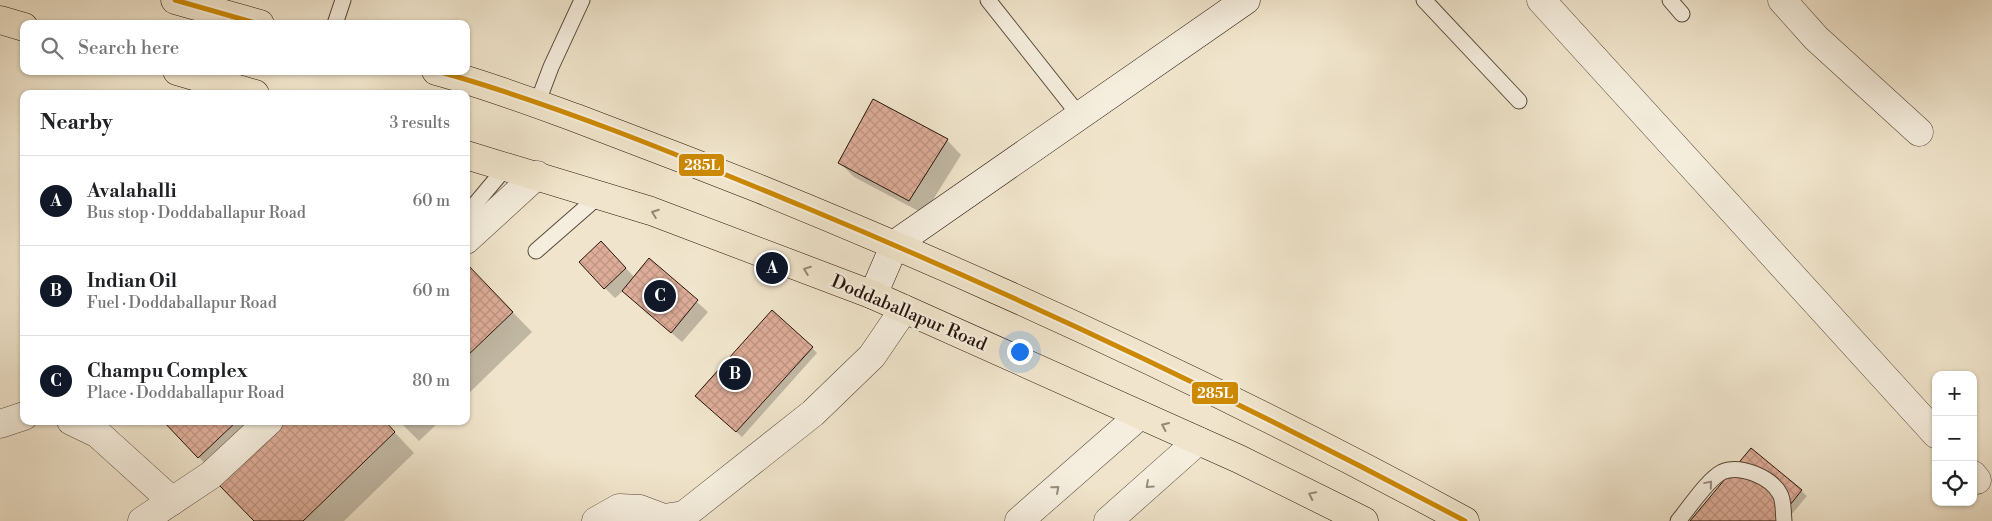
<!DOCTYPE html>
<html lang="en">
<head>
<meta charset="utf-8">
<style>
  :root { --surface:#fff; --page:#f6f6f6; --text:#202124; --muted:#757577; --line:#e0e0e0; --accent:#111827 }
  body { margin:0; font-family:"Libre Bodoni",serif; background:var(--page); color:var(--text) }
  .controls { position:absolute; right:15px; bottom:15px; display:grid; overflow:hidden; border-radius:10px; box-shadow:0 1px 4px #0004 }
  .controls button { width:45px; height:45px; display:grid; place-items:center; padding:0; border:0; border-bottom:1px solid var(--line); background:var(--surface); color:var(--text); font:25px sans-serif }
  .you { position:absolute; left:1019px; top:351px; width:18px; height:18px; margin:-12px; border:4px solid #fff; border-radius:50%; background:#1a73e8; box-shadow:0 0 0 8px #1a73e833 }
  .badge { display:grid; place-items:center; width:32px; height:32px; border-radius:50%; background:var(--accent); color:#fff; font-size:16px; font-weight:700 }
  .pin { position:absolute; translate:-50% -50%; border:2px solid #fff; box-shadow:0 1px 5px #0006 }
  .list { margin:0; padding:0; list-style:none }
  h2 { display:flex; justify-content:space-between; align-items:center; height:65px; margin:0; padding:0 20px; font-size:21px }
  h2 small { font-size:16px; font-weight:400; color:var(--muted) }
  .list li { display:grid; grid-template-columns:32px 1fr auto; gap:15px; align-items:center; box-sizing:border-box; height:90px; padding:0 20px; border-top:1px solid var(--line) }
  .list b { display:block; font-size:19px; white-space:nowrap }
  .list p { margin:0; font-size:16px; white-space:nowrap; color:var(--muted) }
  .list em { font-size:16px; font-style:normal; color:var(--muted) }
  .icon { flex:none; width:28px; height:28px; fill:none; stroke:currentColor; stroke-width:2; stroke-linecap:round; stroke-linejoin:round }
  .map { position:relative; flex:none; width:1992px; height:521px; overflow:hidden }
  .search { position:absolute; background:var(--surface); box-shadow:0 1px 4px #0004; left:20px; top:20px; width:450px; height:55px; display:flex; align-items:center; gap:12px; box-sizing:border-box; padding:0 18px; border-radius:10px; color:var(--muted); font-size:19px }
  .panel { position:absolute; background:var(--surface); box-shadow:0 1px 4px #0004; left:20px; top:90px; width:450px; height:335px; border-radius:10px }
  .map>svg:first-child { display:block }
  .shadow { fill:#0003 }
  .building { fill:url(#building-cross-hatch); stroke:#26140a }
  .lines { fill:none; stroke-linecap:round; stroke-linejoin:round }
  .lane-casing { stroke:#58483a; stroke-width:17 }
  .street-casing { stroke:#58483a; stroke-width:29 }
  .secondary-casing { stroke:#26140a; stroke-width:29 }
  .primary-casing { stroke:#26140a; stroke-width:29 }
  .lane { stroke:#f5eede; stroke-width:15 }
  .street { stroke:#f5eede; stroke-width:28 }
  .secondary { stroke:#f5eede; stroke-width:28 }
  .primary { stroke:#f0e5cc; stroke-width:28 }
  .bus-1-casing { stroke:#f5eede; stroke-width:9 }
  .bus-1 { stroke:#cd8902; stroke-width:5 }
  .oneway { stroke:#958775 }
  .oneway2 { stroke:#988c7f }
  .labels { text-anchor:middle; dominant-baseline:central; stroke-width:4.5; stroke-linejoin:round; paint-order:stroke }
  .street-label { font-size:18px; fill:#26140a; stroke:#f5eede }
  .line-badge { stroke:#f5eede; stroke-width:2 }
  .badge-label { font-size:14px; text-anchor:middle; font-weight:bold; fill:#fff }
</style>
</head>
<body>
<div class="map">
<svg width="1992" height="521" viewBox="0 0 1992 521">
  <defs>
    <pattern id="building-cross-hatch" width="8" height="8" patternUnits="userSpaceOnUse" patternTransform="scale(1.25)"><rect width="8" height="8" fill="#dead99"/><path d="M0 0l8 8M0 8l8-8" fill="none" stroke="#be9482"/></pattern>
  </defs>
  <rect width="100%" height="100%" fill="#f0e5cc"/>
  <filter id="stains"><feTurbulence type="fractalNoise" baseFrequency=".004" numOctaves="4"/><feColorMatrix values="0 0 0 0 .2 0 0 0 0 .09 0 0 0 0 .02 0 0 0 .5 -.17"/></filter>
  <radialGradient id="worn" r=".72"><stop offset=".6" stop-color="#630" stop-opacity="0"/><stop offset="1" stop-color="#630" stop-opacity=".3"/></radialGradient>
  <g class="shadow">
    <polygon points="947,140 961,155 924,214 854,177 839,162"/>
    <polygon points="612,253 635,278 650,260 708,312 682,342 623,291 615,298 605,288"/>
    <polygon points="466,264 532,332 466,396"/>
    <polygon points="812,348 817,353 742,437 702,401"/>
    <polygon points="164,421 278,421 219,478"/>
    <polygon points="384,421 414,453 344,521 255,521"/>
    <polygon points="399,421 440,421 419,441"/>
    <polygon points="1752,449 1807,496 1786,521 1691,521"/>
  </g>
  <g class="building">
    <polygon points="873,99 948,139 909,201 838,163"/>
    <polygon points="601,241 626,268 604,289 579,262"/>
    <polygon points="649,258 698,300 671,333 622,291"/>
    <polygon points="466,263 513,312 466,357"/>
    <polygon points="772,310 813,347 736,432 695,396"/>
    <polygon points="163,421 237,421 198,458"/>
    <polygon points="286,421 385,421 395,432 303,521 254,521 220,486"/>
    <polygon points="1751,448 1802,490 1777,521 1690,521"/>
  </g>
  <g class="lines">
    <defs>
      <g id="lane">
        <polyline points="988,0 1079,115"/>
        <polyline points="1424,0 1519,101"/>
        <polyline points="1670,0 1682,14"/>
        <polyline points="335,24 343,0"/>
        <polyline points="537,104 551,67 582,0"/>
        <polyline points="466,215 507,166"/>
        <polyline points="536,251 600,195"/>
        <path d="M 1678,521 C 1689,508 1708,479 1722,472 C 1740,464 1771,477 1780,494 C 1784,501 1783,513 1784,521"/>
      </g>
      <g id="street">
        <polyline points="1541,0 1936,434"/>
        <polyline points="1782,0 1816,38 1919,132"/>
        <polyline points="466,240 537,175"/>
        <polyline points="71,421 98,434 172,501"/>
        <polyline points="0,424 24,416"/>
        <polyline points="1973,475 1977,480"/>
        <polyline points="142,521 211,475 269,421"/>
        <polyline points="596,521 619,508 640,509 664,518 684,515 813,413 872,356 904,309"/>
        <polyline points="1019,521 1140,415"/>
        <polyline points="1108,521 1198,441"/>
      </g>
      <polyline id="secondary" points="873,295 895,244 1246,0"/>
      <g id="primary">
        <polyline points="175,0 260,24"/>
        <polyline points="0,20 24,27"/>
        <polyline points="177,71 255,94"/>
        <path d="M 436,71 C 484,84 529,101 576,118 C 637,141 699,165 760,189 C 1001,287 1237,397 1465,521"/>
        <polyline points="466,155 651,211 873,295 1239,459 1364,521"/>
      </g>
    </defs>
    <use href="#lane" class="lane-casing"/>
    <use href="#street" class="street-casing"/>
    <use href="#secondary" class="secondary-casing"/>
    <use href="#primary" class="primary-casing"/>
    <use href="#lane" class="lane"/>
    <use href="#street" class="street"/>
    <use href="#secondary" class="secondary"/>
    <use href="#primary" class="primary"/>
    <defs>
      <g id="bus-1">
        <polyline points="175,0 259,24"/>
        <path d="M 437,71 C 561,106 683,157 802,206 C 1028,300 1249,406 1465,521"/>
      </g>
    </defs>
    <use href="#bus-1" class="bus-1-casing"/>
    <use href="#bus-1" class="bus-1"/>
  </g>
  <defs><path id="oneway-chevron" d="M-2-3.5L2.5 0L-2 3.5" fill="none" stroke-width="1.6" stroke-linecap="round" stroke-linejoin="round" transform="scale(1.25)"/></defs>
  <g class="oneway">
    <use href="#oneway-chevron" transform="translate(655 213) rotate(-160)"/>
    <use href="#oneway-chevron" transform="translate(807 270) rotate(-159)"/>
    <use href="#oneway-chevron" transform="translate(1165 426) rotate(-156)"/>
    <use href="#oneway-chevron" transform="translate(1312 495) rotate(-154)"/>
  </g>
  <g class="oneway2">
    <use href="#oneway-chevron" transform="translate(1709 484) rotate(-50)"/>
    <use href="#oneway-chevron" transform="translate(1149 485) rotate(138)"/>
    <use href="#oneway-chevron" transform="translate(1056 489) rotate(-41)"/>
  </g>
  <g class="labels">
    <g class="street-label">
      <text transform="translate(909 313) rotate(23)">Doddaballapur Road</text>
    </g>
  </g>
  <g class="line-badge">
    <rect x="678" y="153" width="47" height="24" rx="5" fill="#cd8902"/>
    <rect x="1191" y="381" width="48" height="24" rx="5" fill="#cd8902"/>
  </g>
  <g class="badge-label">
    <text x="702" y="170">285L</text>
    <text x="1215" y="398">285L</text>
  </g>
  <rect width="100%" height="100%" filter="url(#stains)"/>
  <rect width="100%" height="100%" fill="url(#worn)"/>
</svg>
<div class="controls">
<button>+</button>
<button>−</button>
<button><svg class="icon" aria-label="locate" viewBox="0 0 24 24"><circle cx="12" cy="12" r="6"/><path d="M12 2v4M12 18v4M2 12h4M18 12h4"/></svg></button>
</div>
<div class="you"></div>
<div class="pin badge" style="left:772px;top:268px">A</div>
<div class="pin badge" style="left:735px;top:374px">B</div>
<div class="pin badge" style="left:660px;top:296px">C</div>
<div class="search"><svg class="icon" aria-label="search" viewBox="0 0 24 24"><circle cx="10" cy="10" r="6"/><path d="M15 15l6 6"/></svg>Search here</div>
<section class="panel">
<h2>Nearby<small>3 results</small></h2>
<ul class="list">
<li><span class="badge">A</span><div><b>Avalahalli</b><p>Bus stop · Doddaballapur Road</p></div><em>60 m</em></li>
<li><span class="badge">B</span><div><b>Indian Oil</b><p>Fuel · Doddaballapur Road</p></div><em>60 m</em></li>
<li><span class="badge">C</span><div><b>Champu Complex</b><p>Place · Doddaballapur Road</p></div><em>80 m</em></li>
</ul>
</section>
</div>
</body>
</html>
